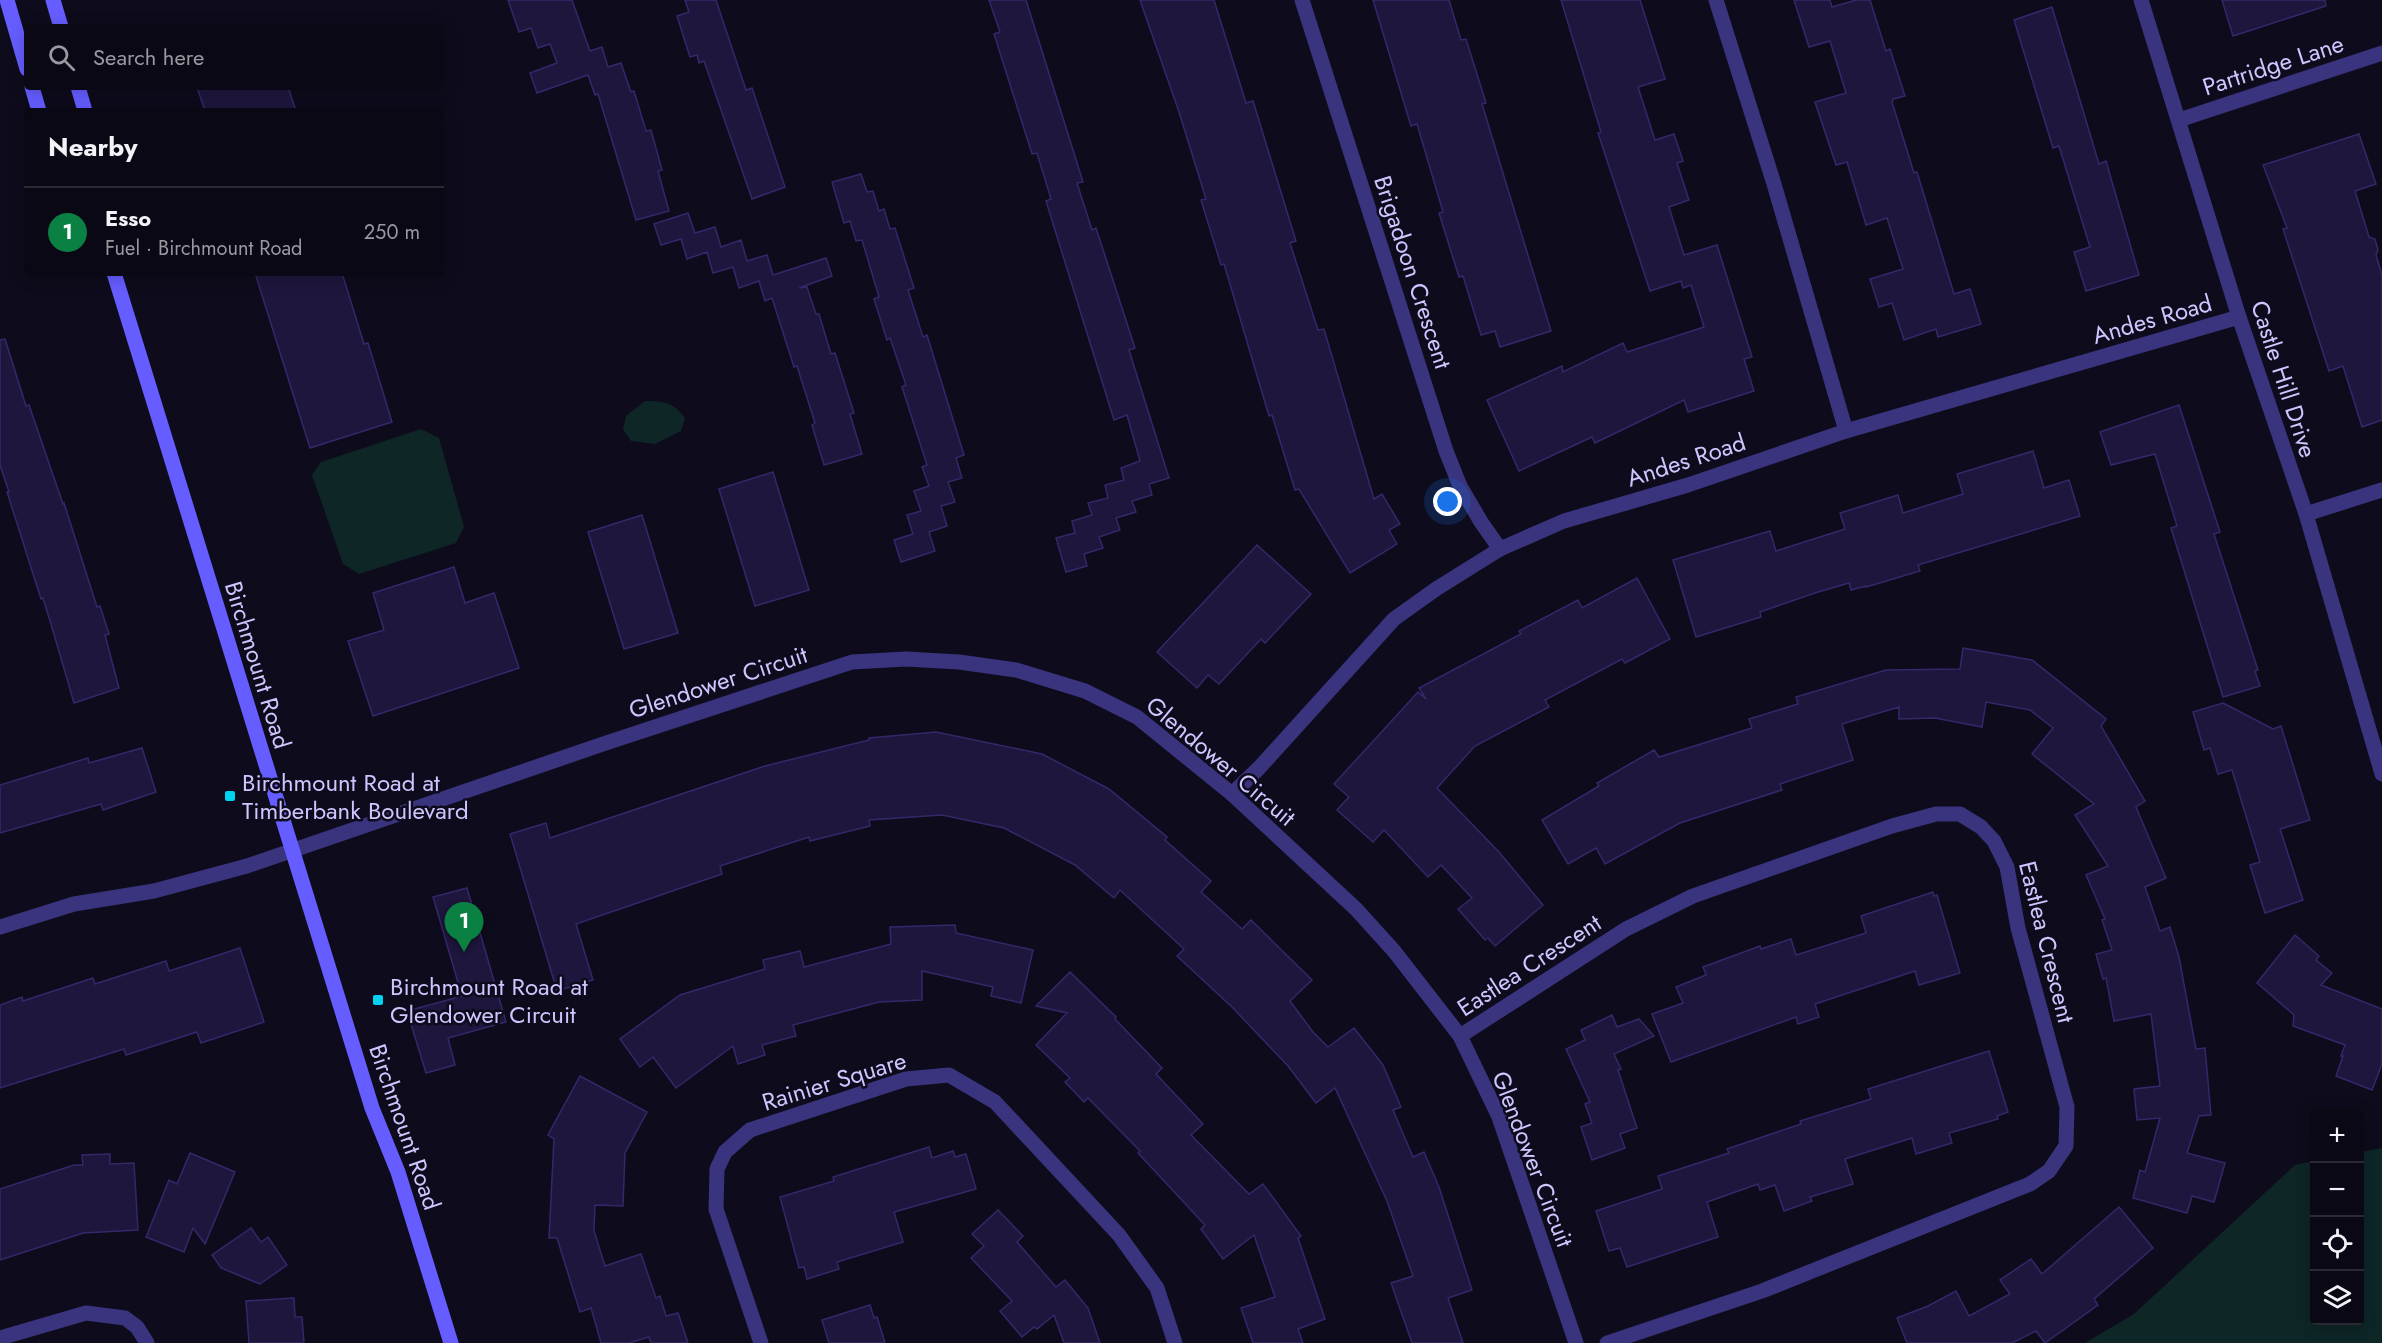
<!DOCTYPE html>
<html lang="en">
<head>
<meta charset="utf-8">
<style>
  :root { --surface:#0a0815; --page:#13111e; --text:#f1f3f6; --muted:#999aa0; --line:#2a2934; --accent:#0b8043 }
  body { margin:0; font-family:Jost,sans-serif; background:var(--page); color:var(--text) }
  .controls { position:absolute; right:18px; bottom:18px; display:grid; overflow:hidden; border-radius:6px; box-shadow:0 3px 15px #0003 }
  .controls button { width:54px; height:54px; display:grid; place-items:center; padding:0; border:0; border-bottom:2px solid var(--line); background:var(--surface); color:var(--text); font:30px sans-serif }
  .you { position:absolute; left:1448px; top:502px; width:21px; height:21px; margin:-15px; border:4px solid #fff; border-radius:50%; background:#1a73e8; box-shadow:0 0 0 9px #1a73e833 }
  .badge { display:grid; place-items:center; width:39px; height:39px; border-radius:50%; background:var(--accent); color:#fff; font-size:20px; font-weight:700 }
  .pin { position:absolute; translate:-50% -50px; filter:drop-shadow(0 2px 3px #0008) }
  .pin::after { content:''; position:absolute; top:32px; width:21px; height:18px; background:inherit; clip-path:polygon(0 0,100% 0,50% 100%) }
  .list { margin:0; padding:0; list-style:none }
  h2 { display:flex; justify-content:space-between; align-items:center; height:78px; margin:0; padding:0 24px; font-size:26px }
  h2 small { font-size:20px; font-weight:400; color:var(--muted) }
  .list li { display:grid; grid-template-columns:39px 1fr auto; gap:18px; align-items:center; box-sizing:border-box; height:90px; padding:0 24px; border-top:2px solid var(--line) }
  .list b { display:block; font-size:22px; white-space:nowrap }
  .list p { margin:0; font-size:20px; white-space:nowrap; color:var(--muted) }
  .list em { font-size:20px; font-style:normal; color:var(--muted) }
  .icon { flex:none; width:33px; height:33px; fill:none; stroke:currentColor; stroke-width:2; stroke-linecap:round; stroke-linejoin:round }
  .map { position:relative; flex:none; width:2382px; height:1343px; overflow:hidden }
  .search { position:absolute; background:var(--surface); box-shadow:0 3px 15px #0003; left:24px; top:24px; width:420px; height:66px; display:flex; align-items:center; gap:15px; box-sizing:border-box; padding:0 21px; border-radius:6px; color:var(--muted); font-size:22px }
  .panel { position:absolute; background:var(--surface); box-shadow:0 3px 15px #0003; left:24px; top:108px; width:420px; height:168px; border-radius:6px }
  .map>svg:first-child { display:block }
  .green { fill:#0e2626 }
  .building { fill:#1f163d; stroke:#36276a; stroke-width:1.5 }
  .lines { fill:none; stroke-linecap:round; stroke-linejoin:round }
  .minor { stroke:#39347d; stroke-width:15 }
  .secondary { stroke:#655dff; stroke-width:15 }
  .poi-dot { fill:#00d2f1; stroke:#0e0b1c; stroke-width:2 }
  .labels { text-anchor:middle; dominant-baseline:central; stroke-width:5; stroke-linejoin:round; paint-order:stroke }
  .street-label { font-size:24px; fill:#cec6ff; stroke:#0e0b1c }
  .poi-label { font-size:24px; fill:#cec6ff; stroke:#0e0b1c; text-anchor:start }
</style>
</head>
<body>
<div class="map">
<svg width="2382" height="1343" viewBox="0 0 2382 1343">
  <rect width="100%" height="100%" fill="#0e0b1c"/>
  <g class="green">
    <path d="M 645,401 C 663,401 673,402 685,418 L 681,431 L 655,444 L 631,441 L 623,429 L 626,416 Z"/>
    <polygon points="421,429 439,438 464,527 456,543 359,574 343,564 312,475 321,462"/>
    <polygon points="2382,1148 2382,1343 2085,1343 2134,1314 2295,1165 2314,1161 2314,1320 2360,1320 2360,1152"/>
  </g>
  <g class="building">
    <polygon points="508,0 572,0 590,51 602,47 608,67 621,63 631,92 634,91 646,131 651,130 662,170 658,171 669,211 636,220 598,94 595,95 588,75 537,93 530,73 557,63 550,44 538,48 531,28 519,32"/>
    <polygon points="685,0 716,0 746,90 752,88 785,187 752,199 704,61 699,63 697,55 690,57 677,16 689,12"/>
    <polygon points="989,0 1026,0 1083,182 1077,183 1092,230 1096,228 1135,348 1129,350 1169,478 1149,484 1152,495 1132,501 1136,512 1116,518 1120,530 1099,537 1103,548 1084,554 1087,566 1066,572 1056,538 1075,533 1072,521 1092,515 1088,503 1108,498 1105,485 1124,480 1121,468 1140,461 1127,415 1114,420 1046,201 1051,199 1037,153 1032,154 994,34 1000,32"/>
    <polygon points="1140,0 1214,0 1246,103 1253,101 1296,241 1290,243 1318,330 1324,329 1374,499 1382,494 1400,524 1389,530 1397,544 1350,573 1299,489 1295,490 1272,415 1269,416 1224,264 1221,265 1201,200 1206,199 1179,112"/>
    <polygon points="1373,0 1449,0 1461,40 1466,39 1486,103 1482,104 1551,331 1500,347 1495,331 1481,335 1463,276 1459,277 1439,213 1443,212 1417,124 1411,126"/>
    <polygon points="1561,0 1640,0 1665,79 1638,87 1655,140 1674,134 1683,161 1677,163 1689,200 1669,207 1684,255 1717,245 1752,357 1744,359 1754,391 1688,412 1684,400 1595,443 1592,437 1519,471 1487,400 1562,366 1563,372 1623,343 1627,352 1704,327 1691,285 1683,288 1681,281 1650,291 1598,133 1601,132"/>
    <polygon points="1794,0 1830,0 1832,7 1856,0 1870,0 1886,51 1890,49 1905,96 1893,99 1892,102 1914,173 1917,172 1954,294 1970,289 1981,324 1938,337 1936,329 1904,340 1892,303 1879,307 1870,279 1903,269 1887,218 1866,225 1847,162 1836,165 1815,102 1846,93 1830,41 1809,47"/>
    <polygon points="2222,0 2325,0 2326,6 2233,36"/>
    <polygon points="2052,7 2099,164 2106,161 2139,275 2086,291 2074,252 2090,247 2059,146 2053,148 2014,20"/>
    <polygon points="197,87 288,87 296,111 205,111"/>
    <polygon points="2359,134 2376,184 2355,191 2369,237 2375,239 2378,250 2376,255 2382,275 2382,420 2362,427 2343,366 2329,371 2283,229 2287,228 2263,165"/>
    <polygon points="861,174 867,192 873,191 879,211 884,209 890,229 895,228 914,288 908,290 923,337 927,335 964,455 956,458 962,478 948,482 955,502 941,506 947,526 929,532 935,551 901,562 894,540 913,534 907,515 921,511 914,491 929,486 922,467 927,465 902,387 906,385 890,338 887,340 874,299 879,297 862,240 856,241 850,221 844,223 832,182"/>
    <polygon points="688,213 695,233 715,227 721,247 741,240 747,261 767,255 773,275 826,258 832,276 799,288 807,287 816,314 819,314 831,354 835,353 854,413 850,414 862,454 824,465 812,425 815,423 797,366 794,367 772,298 765,301 759,281 739,288 733,267 713,273 707,252 687,259 681,239 661,245 654,224"/>
    <polygon points="255,273 342,273 364,344 368,343 392,422 310,448"/>
    <polygon points="5,339 26,406 29,405 63,504 64,503 97,607 100,606 109,634 105,635 119,688 74,703 51,624 43,598 41,599 7,492 9,492 0,465 0,340"/>
    <polygon points="2179,405 2220,532 2214,534 2258,670 2255,671 2260,686 2223,697 2171,528 2177,526 2155,454 2111,465 2100,432"/>
    <polygon points="2033,451 2044,488 2069,480 2080,516 1918,565 1920,571 1866,587 1866,586 1851,590 1849,583 1815,593 1760,612 1761,617 1696,637 1673,560 1770,531 1776,551 1845,529 1840,513 1898,495 1903,513 1963,494 1957,474"/>
    <polygon points="773,472 809,590 755,606 719,489"/>
    <polygon points="642,515 678,633 624,649 588,532"/>
    <polygon points="1257,545 1311,594 1265,643 1261,639 1219,684 1208,675 1197,688 1157,652"/>
    <polygon points="454,567 465,603 494,593 519,668 373,716 348,641 384,630 373,593"/>
    <polygon points="1637,578 1670,639 1625,663 1622,659 1545,700 1549,707 1475,746 1437,788 1499,852 1543,905 1495,946 1488,938 1485,940 1458,909 1472,898 1441,865 1428,877 1384,830 1373,842 1337,810 1349,797 1334,784 1418,692 1426,699 1419,688 1521,634 1519,631 1578,600 1582,608"/>
    <polygon points="1963,648 2032,660 2106,719 2101,726 2145,801 2136,807 2166,878 2145,887 2160,931 2170,927 2179,957 2196,1049 2205,1048 2211,1115 2199,1116 2187,1153 2225,1163 2214,1202 2192,1196 2187,1213 2133,1198 2140,1170 2145,1172 2160,1118 2137,1120 2134,1089 2160,1086 2151,1014 2114,1021 2106,978 2103,979 2096,954 2112,950 2102,920 2105,919 2086,875 2108,866 2075,815 2094,804 2032,754 2053,728 2030,710 1986,702 1982,727 1935,718 1899,719 1899,707 1842,724 1853,760 1780,784 1782,790 1680,823 1605,864 1596,848 1568,864 1542,820 1599,786 1597,783 1654,750 1659,757 1752,728 1749,719 1798,704 1796,697 1886,670 1960,669"/>
    <polygon points="2223,703 2273,729 2281,726 2310,820 2280,829 2303,900 2265,913 2250,865 2260,862 2232,770 2218,774 2210,748 2204,750 2193,712"/>
    <polygon points="936,732 1042,754 1109,789 1167,837 1165,840 1211,881 1201,892 1242,929 1251,920 1312,980 1290,1001 1313,1032 1328,1047 1354,1028 1383,1065 1401,1107 1393,1110 1413,1157 1424,1152 1439,1187 1472,1290 1448,1298 1463,1343 1412,1343 1391,1283 1413,1276 1387,1201 1335,1088 1316,1103 1288,1066 1233,1008 1177,956 1184,949 1120,890 1114,898 1075,865 1004,828 942,815 869,820 870,826 810,841 809,837 720,866 722,874 576,924 593,980 557,991 510,834 546,823 550,838 765,766 869,740 869,738"/>
    <polygon points="142,748 156,792 103,810 101,804 0,833 0,785 88,758 89,763"/>
    <polygon points="467,888 506,1022 448,1038 455,1065 426,1073 407,1011 462,996 433,897"/>
    <polygon points="1933,892 1934,896 1937,895 1960,973 1919,985 1915,971 1815,1004 1819,1017 1798,1024 1796,1017 1671,1062 1652,1014 1683,1003 1676,987 1706,975 1703,967 1760,946 1761,949 1791,939 1796,955 1866,933 1861,916"/>
    <polygon points="955,925 956,933 1033,950 1021,1003 991,996 993,987 922,971 922,1000 879,1002 793,1025 796,1036 762,1045 765,1055 738,1064 733,1046 676,1088 653,1057 640,1067 620,1039 680,995 765,969 763,960 800,951 804,967 891,944 890,927"/>
    <polygon points="2295,935 2319,956 2316,960 2332,973 2321,985 2382,1009 2382,1064 2372,1090 2336,1076 2343,1056 2341,1056 2345,1045 2293,1026 2294,1015 2257,983"/>
    <polygon points="240,948 264,1022 201,1043 197,1032 126,1055 124,1049 0,1088 0,1005 22,997 23,1001 93,978 95,984 166,961 169,971"/>
    <polygon points="1070,972 1116,1017 1115,1019 1162,1068 1156,1074 1203,1124 1191,1135 1249,1194 1263,1184 1301,1236 1298,1238 1325,1319 1298,1329 1303,1343 1253,1343 1241,1308 1275,1297 1254,1235 1223,1259 1201,1229 1205,1225 1138,1153 1140,1151 1088,1098 1084,1102 1065,1082 1070,1078 1036,1045 1067,1013 1036,1006"/>
    <polygon points="1612,1015 1617,1027 1639,1019 1654,1036 1614,1054 1621,1069 1618,1070 1637,1128 1620,1134 1625,1148 1592,1160 1581,1127 1592,1123 1585,1104 1590,1102 1566,1049 1585,1040 1581,1030"/>
    <polygon points="1989,1051 2008,1112 1997,1116 1998,1119 1949,1133 1952,1143 1916,1154 1912,1138 1845,1159 1853,1184 1810,1197 1812,1201 1784,1211 1775,1185 1760,1190 1758,1184 1710,1201 1707,1202 1718,1237 1627,1267 1620,1248 1609,1251 1596,1211 1662,1189 1658,1176 1729,1153 1727,1149 1801,1124 1800,1121 1871,1099 1868,1089"/>
    <polygon points="580,1076 647,1112 625,1153 623,1206 595,1205 594,1231 605,1266 641,1254 656,1298 660,1296 666,1316 678,1313 688,1343 651,1343 649,1337 629,1343 601,1343 591,1308 580,1312 557,1238 549,1238 554,1139 548,1135"/>
    <polygon points="929,1147 932,1158 953,1151 955,1157 966,1154 976,1189 894,1212 903,1242 837,1262 839,1269 807,1279 804,1267 799,1268 780,1197 834,1181 833,1177"/>
    <polygon points="190,1153 235,1172 205,1244 193,1228 184,1252 146,1237 169,1180 177,1184"/>
    <polygon points="110,1154 110,1164 134,1163 138,1230 83,1233 0,1260 0,1189 74,1165 83,1165 82,1155"/>
    <polygon points="2119,1207 2153,1248 2094,1299 2098,1305 2045,1343 2036,1331 2012,1343 1907,1343 1897,1318 1928,1306 1956,1291 1969,1316 2010,1294 2000,1280 2031,1259 2042,1274"/>
    <polygon points="998,1210 1023,1236 1017,1242 1056,1287 1065,1280 1088,1308 1100,1343 1064,1343 1054,1315 1037,1329 1034,1327 1022,1337 1000,1311 1012,1301 971,1258 984,1246 972,1234"/>
    <polygon points="251,1228 261,1242 268,1237 287,1265 260,1284 221,1268 212,1255"/>
    <polygon points="294,1298 295,1317 302,1317 304,1343 249,1343 246,1301"/>
    <polygon points="870,1305 874,1318 877,1317 885,1343 829,1343 822,1320"/>
  </g>
  <g class="lines">
    <g class="minor">
      <polyline points="1302,0 1446,451 1460,486 1481,522 1500,549"/>
      <polyline points="1716,0 1774,184 1846,431"/>
      <polyline points="2141,0 2239,317 2306,514 2382,774"/>
      <polyline points="2179,120 2382,53"/>
      <polyline points="2306,514 2382,490"/>
      <polyline points="1232,794 1259,768 1394,619 1436,589 1500,549 1564,521 1688,485 1846,431 2239,317"/>
      <polyline points="0,927 74,904 154,891 247,866 603,744 852,662 906,659 959,662 1016,670 1085,691 1137,717 1232,794 1356,909 1394,951 1460,1036 1499,1117 1576,1343"/>
      <polyline points="1460,1036 1626,929 1693,896 1892,826 1936,814 1960,814 1981,827 1994,841 2007,867 2018,928 2067,1107 2066,1146 2049,1171 2030,1184 1762,1291 1607,1343"/>
      <polyline points="0,1338 86,1313 125,1318 137,1327 147,1343"/>
      <polyline points="761,1343 716,1209 717,1169 725,1152 750,1130 906,1079 949,1075 995,1102 1119,1235 1157,1288 1175,1343"/>
    </g>
    <g class="secondary">
      <polyline points="7,0 27,69"/>
      <polyline points="53,0 61,27"/>
      <polyline points="32,87 39,111"/>
      <polyline points="78,87 85,111"/>
      <polyline points="114,273 372,1108 398,1172 451,1343"/>
    </g>
  </g>
  <g class="poi-dot">
    <rect x="224" y="790" width="12" height="12" rx="3"/>
    <rect x="372" y="994" width="12" height="12" rx="3"/>
  </g>
  <g class="labels">
    <g class="street-label">
      <text transform="translate(2273 65) rotate(-18)">Partridge Lane</text>
      <text transform="translate(1413 272) rotate(72)">Brigadoon Crescent</text>
      <text transform="translate(2152 319) rotate(-16)">Andes Road</text>
      <text transform="translate(2284 379) rotate(72)">Castle Hill Drive</text>
      <text transform="translate(1686 460) rotate(-18)">Andes Road</text>
      <text transform="translate(258 665) rotate(73)">Birchmount Road</text>
      <text transform="translate(718 682) rotate(-18)">Glendower Circuit</text>
      <text transform="translate(1221 761) rotate(40)">Glendower Circuit</text>
      <text transform="translate(2047 942) rotate(76)">Eastlea Crescent</text>
      <text transform="translate(1529 965) rotate(-33)">Eastlea Crescent</text>
      <text transform="translate(834 1081) rotate(-17)">Rainier Square</text>
      <text transform="translate(405 1127) rotate(71)">Birchmount Road</text>
      <text transform="translate(1533 1159) rotate(69)">Glendower Circuit</text>
    </g>
    <g class="poi-label">
      <text x="242" y="782">Birchmount Road at<tspan x="242" dy="28">Timberbank Boulevard</tspan></text>
      <text x="390" y="986">Birchmount Road at<tspan x="390" dy="28">Glendower Circuit</tspan></text>
    </g>
  </g>
</svg>
<div class="controls">
<button>+</button>
<button>−</button>
<button><svg class="icon" aria-label="locate" viewBox="0 0 24 24"><circle cx="12" cy="12" r="6"/><path d="M12 2v4M12 18v4M2 12h4M18 12h4"/></svg></button>
<button><svg class="icon" aria-label="layers" viewBox="0 0 24 24"><path d="M12 4l9 5-9 5-9-5zM3 14l9 5 9-5"/></svg></button>
</div>
<div class="you"></div>
<div class="pin badge" style="left:464px;top:952px">1</div>
<div class="search"><svg class="icon" aria-label="search" viewBox="0 0 24 24"><circle cx="10" cy="10" r="6"/><path d="M15 15l6 6"/></svg>Search here</div>
<section class="panel">
<h2>Nearby<small></small></h2>
<ul class="list">
<li><span class="badge">1</span><div><b>Esso</b><p>Fuel · Birchmount Road</p></div><em>250 m</em></li>
</ul>
</section>
</div>
</body>
</html>
